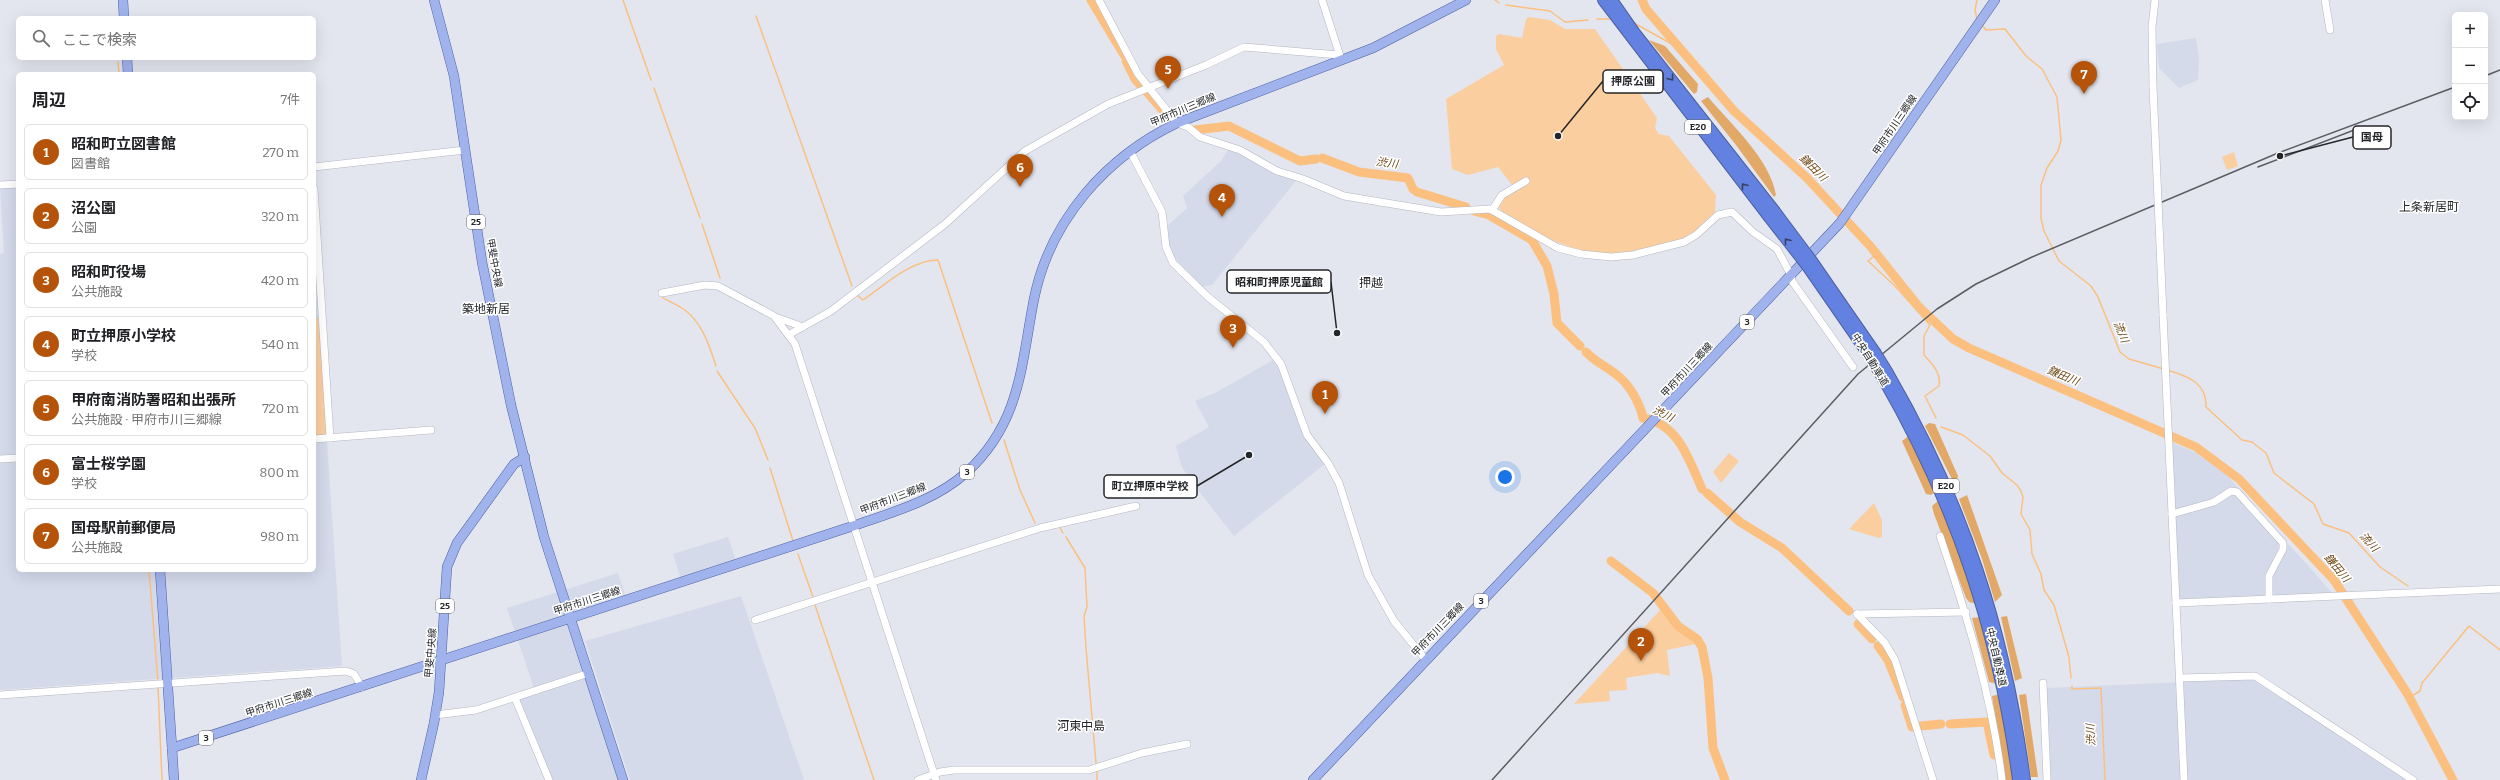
<!DOCTYPE html>
<html lang="ja">
<head>
<meta charset="utf-8">
<style>
  :root { --surface:#fff; --page:#f6f6f6; --text:#202124; --muted:#757577; --line:#e0e0e0; --accent:#b45309 }
  body { margin:0; font-family:Bitter,"Noto Sans JP",serif; background:var(--page); color:var(--text) }
  .controls { position:absolute; right:12px; top:12px; display:grid; overflow:hidden; border-radius:6px; box-shadow:0 4px 16px #0002 }
  .controls button { width:36px; height:36px; display:grid; place-items:center; padding:0; border:0; border-bottom:1px solid var(--line); background:var(--surface); color:var(--text); font:20px sans-serif }
  .you { position:absolute; left:1505px; top:477px; width:14px; height:14px; margin:-10px; border:3px solid #fff; border-radius:50%; background:#1a73e8; box-shadow:0 0 0 6px #1a73e833 }
  .badge { display:grid; place-items:center; width:26px; height:26px; border-radius:50%; background:var(--accent); color:#fff; font-size:13px; font-weight:700 }
  .pin { position:absolute; translate:-50% -33px; filter:drop-shadow(0 1px 2px #0008) }
  .pin::after { content:''; position:absolute; top:21px; width:14px; height:12px; background:inherit; clip-path:polygon(0 0,100% 0,50% 100%) }
  .list { margin:0; padding:0; list-style:none }
  h2 { display:flex; justify-content:space-between; align-items:center; height:52px; margin:0; padding:0 16px; font-size:17px }
  h2 small { font-size:13px; font-weight:400; color:var(--muted) }
  .list li { display:grid; grid-template-columns:26px 1fr auto; gap:12px; align-items:center; box-sizing:border-box; height:56px; margin:0 8px 8px; padding:0 8px; border:1px solid var(--line); border-radius:6px }
  .list b { display:block; font-size:15px; white-space:nowrap }
  .list p { margin:0; font-size:13px; white-space:nowrap; color:var(--muted) }
  .list em { font-size:13px; font-style:normal; color:var(--muted) }
  .icon { flex:none; width:22px; height:22px; fill:none; stroke:currentColor; stroke-width:2; stroke-linecap:round; stroke-linejoin:round }
  .map { position:relative; flex:none; width:2500px; height:780px; overflow:hidden }
  .search { position:absolute; background:var(--surface); box-shadow:0 4px 16px #0002; left:16px; top:16px; width:300px; height:44px; display:flex; align-items:center; gap:10px; box-sizing:border-box; padding:0 14px; border-radius:6px; color:var(--muted); font-size:15px }
  .panel { position:absolute; background:var(--surface); box-shadow:0 4px 16px #0002; left:16px; top:72px; width:300px; height:500px; border-radius:6px }
  .map>svg:first-child { display:block }
  .built { fill:#d4daea }
  .green { fill:#fbce9f }
  .forest { fill:#e2a867 }
  .lines { fill:none; stroke-linecap:round; stroke-linejoin:round }
  .stream { stroke:#fbc07f; stroke-width:1.5 }
  .river { stroke:#fbc07f; stroke-width:9 }
  .minor-casing { stroke:#b3b7c0; stroke-width:8 }
  .major-casing { stroke:#4d61a0; stroke-width:10 }
  .highway-casing { stroke:#4d61a0; stroke-width:12 }
  .minor { stroke:#fff; stroke-width:7 }
  .major { stroke:#a1b3ec; stroke-width:9 }
  .highway { stroke:#6381e0; stroke-width:10 }
  .rail { stroke:#5a5d61; stroke-width:1.5 }
  .minor-bridge-casing { stroke:#b3b7c0; stroke-width:8; stroke-linecap:butt }
  .highway-bridge-casing { stroke:#4d61a0; stroke-width:12; stroke-linecap:butt }
  .minor-bridge { stroke:#fff; stroke-width:7 }
  .highway-bridge { stroke:#6381e0; stroke-width:10 }
  .oneway { stroke:#374160 }
  .labels { text-anchor:middle; dominant-baseline:central; stroke-width:3; stroke-linejoin:round; paint-order:stroke }
  .shield { fill:#fff; stroke:#666769; stroke-width:1 }
  .shield-label { font-size:9px; font-weight:bold; fill:#242629 }
  .street-label { font-size:10px; fill:#242629; stroke:#fff }
  .water-label { font-size:11px; font-style:italic; fill:#6d4715; stroke:#fff }
  .quarter-label { font-size:12px; fill:#242629; stroke:#fff }
  .leader { fill:none; stroke:#242629; stroke-width:1.5 }
  .callout-dot { fill:#242629; stroke:#fff; stroke-width:1.5 }
  .callout { fill:#fff; stroke:#242629; stroke-width:1.5 }
  .callout-label { font-size:11px; text-anchor:middle; font-weight:bold; fill:#242629 }
</style>
</head>
<body>
<div class="map">
<svg width="2500" height="780" viewBox="0 0 2500 780">
  <rect width="100%" height="100%" fill="#e3e6ef"/>
  <g class="built">
    <polygon points="2196,38 2199,59 2198,80 2179,88 2159,68 2157,44"/>
    <polygon points="1230,147 1293,177 1295,182 1212,285 1203,287 1172,256 1168,247 1167,226 1187,208 1183,196 1221,161"/>
    <polygon points="18,187 18,570 314,570 314,442 327,441 342,666 0,690 0,254 4,253 0,188"/>
    <polygon points="314,260 318,318 314,318"/>
    <polygon points="1275,359 1304,435 1325,464 1234,536 1190,480 1181,465 1176,446 1209,427 1195,401 1215,393"/>
    <polygon points="2169,441 2196,453 2226,474 2335,596 2176,603"/>
    <polygon points="728,537 737,564 682,582 673,554"/>
    <polygon points="618,573 627,600 571,617 623,780 549,780 515,698 535,691 507,608"/>
    <polygon points="741,596 804,780 630,780 585,641"/>
    <polygon points="2254,679 2408,780 2051,780 2047,688"/>
  </g>
  <g class="green">
    <path d="M 1529,17 L 1550,20 L 1565,29 L 1595,29 L 1657,118 L 1655,128 L 1659,134 L 1669,136 L 1716,195 L 1715,212 C 1706,219 1699,229 1690,234 C 1680,241 1666,243 1655,246 C 1589,264 1559,245 1502,214 L 1498,204 L 1501,198 L 1516,190 L 1498,167 L 1468,175 L 1452,169 L 1446,99 L 1504,65 L 1496,49 L 1496,36 L 1499,34 L 1522,38 L 1526,19 Z"/>
    <polygon points="2234,152 2238,166 2227,170 2222,157"/>
    <polygon points="314,318 318,318 330,438 314,439"/>
    <polygon points="1729,453 1739,461 1721,483 1713,472"/>
    <polygon points="1874,503 1882,520 1882,537 1879,538 1849,529"/>
    <polygon points="1662,608 1675,627 1696,644 1667,650 1670,676 1657,673 1626,678 1627,690 1609,691 1610,701 1574,704"/>
  </g>
  <g class="forest">
    <polygon points="1649,40 1665,46 1698,84 1697,92 1694,94"/>
    <path d="M 1708,97 C 1731,124 1770,159 1776,195 L 1774,197 L 1736,145 L 1701,101 Z"/>
    <polygon points="1929,423 1935,424 1958,476 1956,487 1925,426"/>
    <polygon points="1910,435 1935,492 1931,495 1926,494 1902,441"/>
    <polygon points="1967,495 2002,595 1995,602 1982,559 1959,499"/>
    <polygon points="1939,500 1977,604 1969,602 1966,598 1934,514 1932,506"/>
    <polygon points="2007,616 2022,678 2015,681 2001,617"/>
    <polygon points="1980,617 1998,684 1989,682 1972,618"/>
    <polygon points="2000,694 2014,780 2005,780 1992,696"/>
    <polygon points="2026,694 2038,777 2031,777 2019,695"/>
  </g>
  <g class="lines">
    <g class="stream">
      <polyline points="623,0 651,80"/>
      <polyline points="1495,0 1499,3"/>
      <polyline points="1506,5 1550,11 1565,22 1588,20"/>
      <polyline points="756,16 852,286"/>
      <polyline points="1597,19 1613,19"/>
      <polyline points="1977,19 1975,10 1977,0"/>
      <polyline points="1634,23 1679,48"/>
      <polyline points="1982,25 1986,30 2005,29 2026,56 2042,69 2057,97 2061,140 2058,151 2047,168 2041,185 2041,218 2044,231 2059,261 2091,286 2098,297 2120,352 2129,359 2164,369"/>
      <polyline points="118,62 119,74"/>
      <polyline points="654,88 700,218"/>
      <polyline points="702,224 720,278"/>
      <path d="M 1877,254 L 1868,261 L 1895,286 L 1930,325 L 1924,336 L 1924,355 C 1931,363 1942,373 1939,386 L 1925,396 L 1936,418"/>
      <path d="M 857,295 L 863,300 C 885,285 911,260 938,260 L 992,423"/>
      <path d="M 662,297 C 669,302 679,305 686,311 C 702,323 710,347 716,366"/>
      <path d="M 2167,370 C 2188,376 2207,383 2206,407 L 2242,440 L 2252,442 L 2266,453 L 2274,473 L 2314,504 L 2323,524 L 2349,533 L 2380,567 L 2408,586"/>
      <polyline points="717,371 755,428 768,460"/>
      <polyline points="1941,427 1963,435 1990,456 2002,473 2017,485 2021,491 2023,497 2021,514 2030,530 2032,554 2041,574 2044,590 2054,605 2069,657 2071,678"/>
      <polyline points="1004,440 1020,490 1035,523"/>
      <polyline points="770,468 793,541"/>
      <polyline points="1059,526 1063,533"/>
      <polyline points="1066,537 1085,568 1087,607 1084,616 1086,648 1096,763"/>
      <polyline points="798,554 813,597"/>
      <polyline points="149,570 158,682"/>
      <polyline points="815,605 874,780"/>
      <polyline points="158,686 162,780"/>
      <polyline points="2072,686 2072,689 2101,688 2105,780"/>
      <polyline points="2410,697 2420,691 2422,683 2469,626 2500,650"/>
      <polyline points="1097,780 1097,771"/>
    </g>
    <g class="river">
      <polyline points="1091,0 1124,55"/>
      <polyline points="1642,0 1646,9 1734,111 1807,178 1871,247 1919,307 1953,339 1969,348 2196,447 2239,479 2334,580 2407,693 2453,780"/>
      <polyline points="1126,61 1135,79 1142,87"/>
      <polyline points="1147,92 1172,121"/>
      <polyline points="1195,130 1229,126 1300,161 1316,159"/>
      <polyline points="1322,158 1359,172 1408,178 1413,189 1417,192 1466,207"/>
      <polyline points="1474,211 1489,215 1532,240 1547,266 1554,294 1557,323 1580,346"/>
      <path d="M 1586,352 C 1595,362 1606,366 1617,375 C 1629,384 1640,403 1643,418 C 1679,424 1689,460 1702,489"/>
      <polyline points="1707,493 1740,522 1782,548 1849,611"/>
      <polyline points="1611,561 1653,593 1678,626 1697,639 1702,647 1708,678 1713,748 1725,780"/>
      <polyline points="1858,624 1872,639"/>
      <polyline points="1878,646 1888,660 1903,697"/>
      <polyline points="1905,705 1912,727"/>
      <polyline points="1950,724 1987,722 1994,755"/>
      <polyline points="1921,726 1941,724"/>
    </g>
    <defs>
      <g id="minor">
        <polyline points="1099,0 1138,74 1177,123 1188,127 1200,137 1240,150 1277,171 1303,179 1344,196 1441,212 1490,209 1558,248 1581,254 1611,257 1633,255 1684,242 1696,235 1718,215 1732,212 1753,232 1777,249 1791,275 1792,281 1853,367"/>
        <polyline points="1322,0 1341,59"/>
        <polyline points="2325,0 2330,30"/>
        <polyline points="2153,87 2152,27 2155,0"/>
        <polyline points="1130,151 1162,212 1166,247 1173,263 1208,297 1264,342 1281,364 1307,435 1328,463 1339,483 1368,575 1394,621 1425,659"/>
        <polyline points="314,167 465,150"/>
        <polyline points="0,185 18,184"/>
        <polyline points="314,189 330,438"/>
        <polyline points="1492,210 1502,195 1526,181"/>
        <polyline points="662,293 705,285 718,286 774,316 795,344 936,780"/>
        <polyline points="2163,314 2184,780"/>
        <polyline points="778,318 803,327"/>
        <polyline points="790,334 831,311 945,224 1025,151 1108,104 1206,65 1244,47 1339,55"/>
        <polyline points="314,439 431,430"/>
        <polyline points="0,459 18,458"/>
        <polyline points="2172,514 2214,502 2231,491 2237,492 2283,543 2283,549 2269,576 2269,599"/>
        <path d="M 1940,536 C 1967,616 1992,696 2002,780"/>
        <polyline points="2176,603 2500,589"/>
        <polyline points="1857,614 1885,643 1895,660 1933,780"/>
        <polyline points="1857,614 1966,612"/>
        <polyline points="755,620 1040,528 1136,506"/>
        <polyline points="2180,678 2255,676 2413,780"/>
        <polyline points="2043,683 2047,780"/>
        <polyline points="0,695 346,671 354,674 362,687"/>
        <polyline points="515,698 549,780"/>
        <polyline points="435,715 476,710 589,673"/>
        <polyline points="918,780 940,772 954,770 1089,770 1142,753 1187,744"/>
      </g>
      <g id="major">
        <polyline points="123,0 124,18"/>
        <polyline points="434,0 454,76 482,262 511,405 544,537 623,780"/>
        <polyline points="127,58 128,74"/>
        <polyline points="160,570 172,748"/>
        <path d="M 174,780 L 172,748 L 853,526 C 893,512 935,501 967,472 C 1021,422 1021,365 1034,299 C 1050,220 1106,157 1177,123 L 1373,48 L 1466,0"/>
        <polyline points="421,780 434,723 439,692 447,567 457,543 514,464 525,457"/>
        <polyline points="1313,780 1840,223 1995,0"/>
      </g>
      <g id="highway">
        <polyline points="1603,0 1768,216"/>
        <polyline points="1612,0 1635,33 1774,210"/>
        <polyline points="1812,261 1875,352"/>
        <polyline points="1807,266 1870,357"/>
        <path d="M 1888,373 C 1964,504 2005,631 2025,780"/>
        <path d="M 1882,377 C 1957,507 1998,632 2018,780"/>
      </g>
    </defs>
    <use href="#minor" class="minor-casing"/>
    <use href="#major" class="major-casing"/>
    <use href="#highway" class="highway-casing"/>
    <use href="#minor" class="minor"/>
    <use href="#major" class="major"/>
    <use href="#highway" class="highway"/>
    <g class="rail">
      <polyline points="2485,76 2500,70"/>
      <polyline points="2258,167 2362,127"/>
      <polyline points="1492,780 1858,374 1937,309 1976,284 2032,257 2278,153 2455,87"/>
    </g>
    <defs>
      <polyline id="minor-bridge" points="2153,87 2163,314"/>
      <g id="highway-bridge">
        <polyline points="1774,210 1812,261"/>
        <polyline points="1768,216 1807,266"/>
        <polyline points="1875,352 1888,373"/>
        <polyline points="1870,357 1882,377"/>
      </g>
    </defs>
    <use href="#minor-bridge" class="minor-bridge-casing"/>
    <use href="#highway-bridge" class="highway-bridge-casing"/>
    <use href="#minor-bridge" class="minor-bridge"/>
    <use href="#highway-bridge" class="highway-bridge"/>
  </g>
  <defs><path id="oneway-chevron" d="M-2-3.5L2.5 0L-2 3.5" fill="none" stroke-width="1.6" stroke-linecap="round" stroke-linejoin="round"/></defs>
  <g class="oneway">
    <use href="#oneway-chevron" transform="translate(1671 78) rotate(52)"/>
    <use href="#oneway-chevron" transform="translate(1744 186) rotate(-128)"/>
    <use href="#oneway-chevron" transform="translate(1787 241) rotate(-128)"/>
  </g>
  <g class="labels">
    <g class="shield">
      <rect x="1685" y="120" width="26" height="14" rx="3"/>
      <rect x="467" y="215" width="18" height="14" rx="3"/>
      <rect x="1740" y="315" width="14" height="14" rx="3"/>
      <rect x="960" y="465" width="14" height="14" rx="3"/>
      <rect x="1933" y="479" width="26" height="14" rx="3"/>
      <rect x="1474" y="594" width="14" height="14" rx="3"/>
      <rect x="436" y="599" width="18" height="14" rx="3"/>
      <rect x="199" y="731" width="14" height="14" rx="3"/>
    </g>
    <g class="shield-label">
      <text x="1698" y="127">E20</text>
      <text x="476" y="222">25</text>
      <text x="1747" y="322">3</text>
      <text x="967" y="472">3</text>
      <text x="1946" y="486">E20</text>
      <text x="1481" y="601">3</text>
      <text x="445" y="606">25</text>
      <text x="206" y="738">3</text>
    </g>
    <g class="street-label">
      <text transform="translate(1183 110) rotate(-23)">甲府市川三郷線</text>
      <text transform="translate(1895 125) rotate(-56)">甲府市川三郷線</text>
      <text transform="translate(494 263) rotate(80)">甲斐中央線</text>
      <text transform="translate(1870 360) rotate(58)">中央自動車道</text>
      <text transform="translate(1687 370) rotate(-47)">甲府市川三郷線</text>
      <text transform="translate(893 499) rotate(-21)">甲府市川三郷線</text>
      <text transform="translate(587 601) rotate(-18)">甲府市川三郷線</text>
      <text transform="translate(1438 630) rotate(-46)">甲府市川三郷線</text>
      <text transform="translate(431 653) rotate(-85)">甲斐中央線</text>
      <text transform="translate(1996 657) rotate(77)">中央自動車道</text>
      <text transform="translate(279 703) rotate(-18)">甲府市川三郷線</text>
    </g>
    <g class="water-label">
      <text transform="translate(1387 163) rotate(8)">渋川</text>
      <text transform="translate(1813 168) rotate(45)">鎌田川</text>
      <text transform="translate(2121 332) rotate(68)">流川</text>
      <text transform="translate(2063 376) rotate(23)">鎌田川</text>
      <text transform="translate(1663 414) rotate(26)">渋川</text>
      <text transform="translate(2369 542) rotate(48)">流川</text>
      <text transform="translate(2337 568) rotate(50)">鎌田川</text>
      <text transform="translate(2091 735) rotate(-93)">渋川</text>
    </g>
    <g class="quarter-label">
      <text x="2429" y="207">上条新居町</text>
      <text x="1371" y="283">押越</text>
      <text x="486" y="309">築地新居</text>
      <text x="1081" y="726">河東中島</text>
    </g>
  </g>
  <path class="leader" d="M1558 136L1603 81M2280 156L2353 137M1337 333L1331 282M1249 455L1197 486"/>
  <g class="callout-dot">
    <circle cx="1558" cy="136" r="4"/>
    <circle cx="2280" cy="156" r="4"/>
    <circle cx="1337" cy="333" r="4"/>
    <circle cx="1249" cy="455" r="4"/>
  </g>
  <g class="callout">
    <rect x="1603" y="70" width="60" height="23" rx="4"/>
    <rect x="2353" y="126" width="38" height="23" rx="4"/>
    <rect x="1227" y="270" width="104" height="23" rx="4"/>
    <rect x="1104" y="475" width="93" height="23" rx="4"/>
  </g>
  <g class="callout-label">
    <text x="1633" y="85">押原公園</text>
    <text x="2372" y="141">国母</text>
    <text x="1279" y="286">昭和町押原児童館</text>
    <text x="1150" y="490">町立押原中学校</text>
  </g>
</svg>
<div class="controls">
<button>+</button>
<button>−</button>
<button><svg class="icon" aria-label="locate" viewBox="0 0 24 24"><circle cx="12" cy="12" r="6"/><path d="M12 2v4M12 18v4M2 12h4M18 12h4"/></svg></button>
</div>
<div class="you"></div>
<div class="pin badge" style="left:1325px;top:414px">1</div>
<div class="pin badge" style="left:1641px;top:661px">2</div>
<div class="pin badge" style="left:1233px;top:348px">3</div>
<div class="pin badge" style="left:1222px;top:217px">4</div>
<div class="pin badge" style="left:1168px;top:89px">5</div>
<div class="pin badge" style="left:1020px;top:187px">6</div>
<div class="pin badge" style="left:2084px;top:94px">7</div>
<div class="search"><svg class="icon" aria-label="search" viewBox="0 0 24 24"><circle cx="10" cy="10" r="6"/><path d="M15 15l6 6"/></svg>ここで検索</div>
<section class="panel">
<h2>周辺<small>7件</small></h2>
<ul class="list">
<li><span class="badge">1</span><div><b>昭和町立図書館</b><p>図書館</p></div><em>270 m</em></li>
<li><span class="badge">2</span><div><b>沼公園</b><p>公園</p></div><em>320 m</em></li>
<li><span class="badge">3</span><div><b>昭和町役場</b><p>公共施設</p></div><em>420 m</em></li>
<li><span class="badge">4</span><div><b>町立押原小学校</b><p>学校</p></div><em>540 m</em></li>
<li><span class="badge">5</span><div><b>甲府南消防署昭和出張所</b><p>公共施設 · 甲府市川三郷線</p></div><em>720 m</em></li>
<li><span class="badge">6</span><div><b>富士桜学園</b><p>学校</p></div><em>800 m</em></li>
<li><span class="badge">7</span><div><b>国母駅前郵便局</b><p>公共施設</p></div><em>980 m</em></li>
</ul>
</section>
</div>
</body>
</html>
